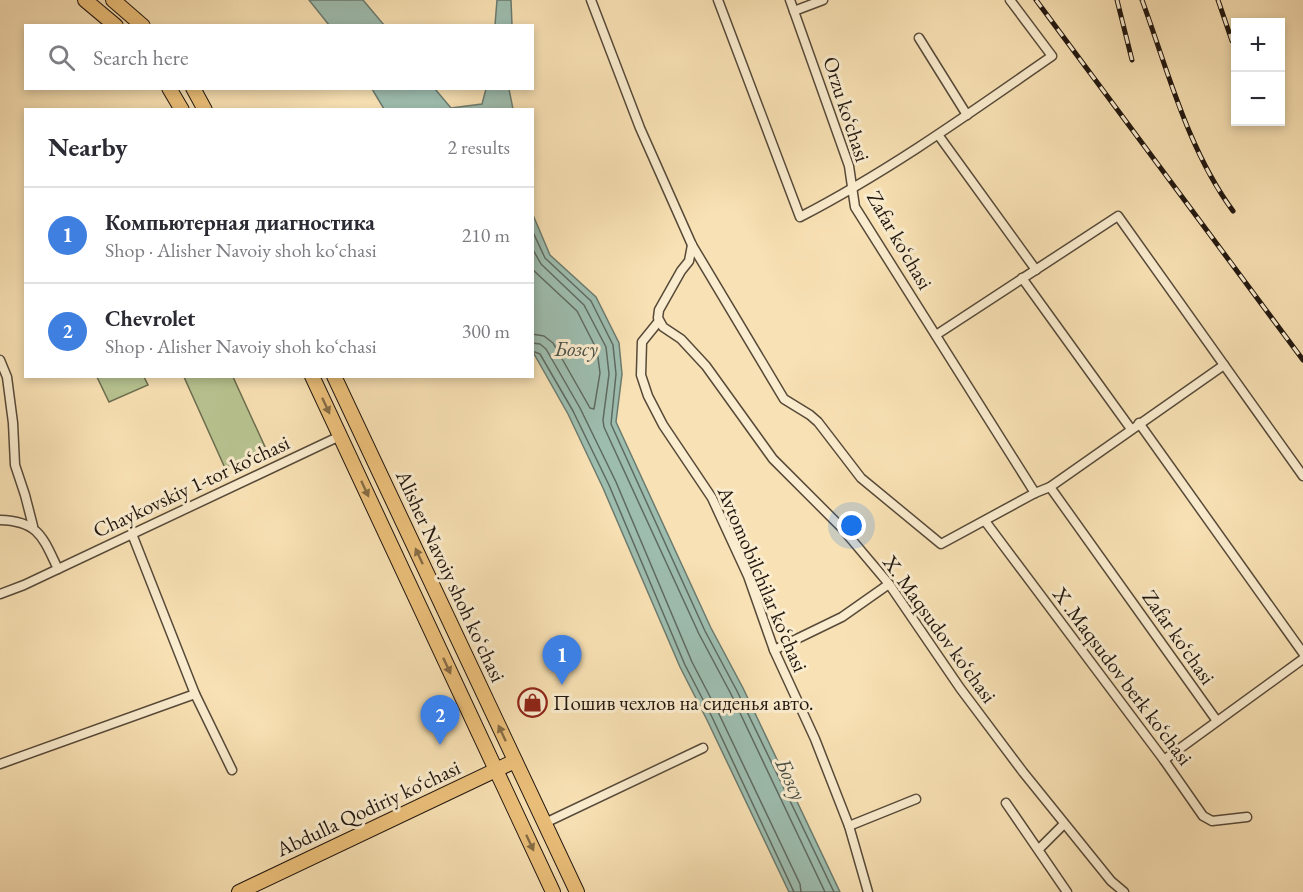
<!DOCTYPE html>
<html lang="en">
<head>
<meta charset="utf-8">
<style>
  :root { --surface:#fff; --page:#f7f7f7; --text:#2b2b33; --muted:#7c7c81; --line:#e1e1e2; --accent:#8f2418 }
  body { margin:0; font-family:"EB Garamond",serif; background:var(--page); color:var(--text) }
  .controls { position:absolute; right:18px; top:18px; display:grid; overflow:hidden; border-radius:0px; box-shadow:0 3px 9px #0003 }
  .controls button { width:54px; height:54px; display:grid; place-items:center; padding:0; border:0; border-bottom:2px solid var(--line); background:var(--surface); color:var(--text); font:30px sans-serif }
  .you { position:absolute; left:852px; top:526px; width:21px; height:21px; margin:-15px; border:4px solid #fff; border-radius:50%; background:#1a73e8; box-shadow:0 0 0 9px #1a73e833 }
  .badge { display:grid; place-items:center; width:39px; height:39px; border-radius:50%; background:var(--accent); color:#fff; font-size:20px; font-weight:700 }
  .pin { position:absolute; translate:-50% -50px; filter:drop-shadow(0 2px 3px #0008) }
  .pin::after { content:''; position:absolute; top:32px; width:21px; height:18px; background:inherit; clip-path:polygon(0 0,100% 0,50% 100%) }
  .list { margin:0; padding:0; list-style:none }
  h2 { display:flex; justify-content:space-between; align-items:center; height:78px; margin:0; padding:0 24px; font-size:26px }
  h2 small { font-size:20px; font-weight:400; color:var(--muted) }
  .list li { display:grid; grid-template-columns:39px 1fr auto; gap:18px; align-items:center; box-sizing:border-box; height:96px; padding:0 24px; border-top:2px solid var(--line) }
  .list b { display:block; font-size:22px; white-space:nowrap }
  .list p { margin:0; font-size:20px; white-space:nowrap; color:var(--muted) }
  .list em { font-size:20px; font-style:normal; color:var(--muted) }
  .icon { flex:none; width:33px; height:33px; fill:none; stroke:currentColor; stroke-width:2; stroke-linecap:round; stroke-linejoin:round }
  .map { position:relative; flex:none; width:1303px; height:892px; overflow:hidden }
  .search { position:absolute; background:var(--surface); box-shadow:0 3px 9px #0003; left:24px; top:24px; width:510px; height:66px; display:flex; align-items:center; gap:15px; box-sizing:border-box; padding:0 21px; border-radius:0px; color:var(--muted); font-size:22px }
  .panel { position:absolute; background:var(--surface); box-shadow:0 3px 9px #0003; left:24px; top:108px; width:510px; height:270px; border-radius:0px }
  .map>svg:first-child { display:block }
  .green { fill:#b8c491; stroke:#6c6e50; stroke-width:1.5 }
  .water { fill:#9dbdaf; stroke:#6b7b6f; stroke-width:1.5 }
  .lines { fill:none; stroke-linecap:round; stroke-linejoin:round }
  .shore { stroke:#5f6a60; stroke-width:1.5 }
  .minor-casing { stroke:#574a39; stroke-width:11 }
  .primary-casing { stroke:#211710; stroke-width:16 }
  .minor { stroke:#faecce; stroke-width:8 }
  .primary { stroke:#ecc07a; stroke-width:14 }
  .rail-casing { stroke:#211710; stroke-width:5 }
  .rail { stroke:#faecce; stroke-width:3; stroke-dasharray:9; stroke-linecap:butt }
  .oneway { fill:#866c45 }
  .labels { text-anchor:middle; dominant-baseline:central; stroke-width:6; stroke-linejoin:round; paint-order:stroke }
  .street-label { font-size:21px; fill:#211710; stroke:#faecce }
  .poi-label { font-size:21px; fill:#211710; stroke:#faecce; text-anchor:start }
  .water-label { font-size:22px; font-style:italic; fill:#4c5148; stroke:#faecce }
</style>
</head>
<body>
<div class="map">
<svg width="1303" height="892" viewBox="0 0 1303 892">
  <rect width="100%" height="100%" fill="#f8e1b4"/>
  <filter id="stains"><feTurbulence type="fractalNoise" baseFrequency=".00333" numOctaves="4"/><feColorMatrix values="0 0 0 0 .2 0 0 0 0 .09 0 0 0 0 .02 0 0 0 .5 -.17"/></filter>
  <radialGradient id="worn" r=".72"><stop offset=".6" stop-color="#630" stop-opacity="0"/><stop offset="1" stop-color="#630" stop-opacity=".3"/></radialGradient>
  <g class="green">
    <polygon points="97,377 144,377 148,385 109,402"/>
    <polygon points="184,377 233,377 266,449 225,468"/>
  </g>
  <g class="water">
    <polygon points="309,0 363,0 384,25 329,25"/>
    <polygon points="497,0 511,0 512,25 495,25"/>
    <polygon points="372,89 435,89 451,108 482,104 486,89 509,89 513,109 384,109"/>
    <polygon points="533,215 550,255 596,297 619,343 622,374 616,422 711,628 743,688 840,892 789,892 707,720 680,667 603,488 568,414 533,352"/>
  </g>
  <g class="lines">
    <g class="shore">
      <polyline points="532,230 545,258 591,301 613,345 616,374 611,424 705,631 737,691 834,892"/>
      <polyline points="532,248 541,264 584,305 606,347 609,374 603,420 604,427 699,634 731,694 825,892"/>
      <polyline points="532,269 577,311 597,350 600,373 594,409 590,408 553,343 544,336 532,334"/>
      <polyline points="532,343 540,344 546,349 580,408 616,482 692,662 719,714 800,884 801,892"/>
      <polyline points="532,351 540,354 573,411 609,485 685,665 712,717 794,892"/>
    </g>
    <defs>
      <g id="minor">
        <polyline points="591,0 640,128 692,245 784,399 810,415 818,422 861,478 941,544 1035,493 1050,487 1224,365"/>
        <path d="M 718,0 L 800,217 C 889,171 970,113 1052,56 L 1010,0"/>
        <polyline points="790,0 849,166 855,207 1035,493"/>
        <polyline points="794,11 823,0"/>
        <polyline points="919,38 967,115"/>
        <polyline points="939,136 1036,270"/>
        <polyline points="692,245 689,261 681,271 659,310 658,318 663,327 681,339 706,366 773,459 841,527 889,584 960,688 1023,772 1111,881 1124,892"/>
        <polyline points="1022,278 1131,429"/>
        <polyline points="659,321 642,342 641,375 648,396 663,425 712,498 748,576 774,650 815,739 849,826 868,892"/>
        <polyline points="936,335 1118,216 1303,476"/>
        <polyline points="0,360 7,377 13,423 15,465 25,495 33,526"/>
        <polyline points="1139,423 1303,653"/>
        <polyline points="1050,487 1217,721"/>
        <path d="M 0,520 C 39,521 43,538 58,569"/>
        <polyline points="985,521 1164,760 1203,816 1212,821 1247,817"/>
        <polyline points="132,534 195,694 232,770"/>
        <polyline points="0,594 24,585 340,436"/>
        <polyline points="774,650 842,617 889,584"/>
        <polyline points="1164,760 1303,659"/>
        <polyline points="0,764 195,694"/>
        <polyline points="1006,803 1067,892"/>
        <polyline points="545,823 703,748"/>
        <polyline points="849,826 916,799"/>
        <polyline points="1039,849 1064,824"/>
      </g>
      <g id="primary">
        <polyline points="85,0 116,26"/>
        <polyline points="113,0 143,26"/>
        <polyline points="169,88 182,110"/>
        <polyline points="193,88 205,110"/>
        <polyline points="312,376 553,892"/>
        <polyline points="334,376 577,892"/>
        <polyline points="239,892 515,761"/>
      </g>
    </defs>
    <use href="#minor" class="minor-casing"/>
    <use href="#primary" class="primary-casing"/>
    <use href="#minor" class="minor"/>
    <use href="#primary" class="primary"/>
    <defs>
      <g id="rail">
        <polyline points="1036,0 1303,360"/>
        <polyline points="1117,0 1132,60"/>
        <path d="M 1142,0 C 1168,71 1188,150 1233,211"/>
        <polyline points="1218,0 1232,41"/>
      </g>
    </defs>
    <use href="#rail" class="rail-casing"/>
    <use href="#rail" class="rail"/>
  </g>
  <defs><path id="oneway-solid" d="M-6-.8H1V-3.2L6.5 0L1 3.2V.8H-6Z" transform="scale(1.5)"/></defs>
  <g class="oneway">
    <use href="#oneway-solid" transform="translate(326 406) rotate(65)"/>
    <use href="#oneway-solid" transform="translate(365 489) rotate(65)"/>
    <use href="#oneway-solid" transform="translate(419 556) rotate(-115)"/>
    <use href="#oneway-solid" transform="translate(447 666) rotate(65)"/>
    <use href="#oneway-solid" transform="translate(502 733) rotate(-115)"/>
    <use href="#oneway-solid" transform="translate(530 843) rotate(65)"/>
  </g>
  <defs>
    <symbol id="shop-ring" viewBox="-11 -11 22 22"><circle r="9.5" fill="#faecce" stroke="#8f2418" stroke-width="1.5"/><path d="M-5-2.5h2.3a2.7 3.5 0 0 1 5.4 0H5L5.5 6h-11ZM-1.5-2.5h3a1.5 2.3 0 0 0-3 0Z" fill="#8f2418"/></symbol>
  </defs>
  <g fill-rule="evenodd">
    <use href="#shop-ring" x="516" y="686" width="33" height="33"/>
  </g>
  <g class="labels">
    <g class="street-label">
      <text transform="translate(847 109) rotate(72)">Orzu ko‘chasi</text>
      <text transform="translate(900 240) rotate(60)">Zafar ko‘chasi</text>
      <text transform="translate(191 486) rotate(-25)">Chaykovskiy 1-tor ko‘chasi</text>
      <text transform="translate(451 576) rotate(65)">Alisher Navoiy shoh koʻchasi</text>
      <text transform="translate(763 579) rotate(67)">Avtomobilchilar ko‘chasi</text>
      <text transform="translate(940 629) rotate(54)">X. Maqsudov ko‘chasi</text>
      <text transform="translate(1179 637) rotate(55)">Zafar ko‘chasi</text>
      <text transform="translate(1123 676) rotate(53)">X .Maqsudov berk ko‘chasi</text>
      <text transform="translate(368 808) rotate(-25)">Abdulla Qodiriy ko‘chasi</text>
    </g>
    <g class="poi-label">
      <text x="553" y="702">Пошив чехлов на сиденья авто.</text>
    </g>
    <g class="water-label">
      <text x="576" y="348">Бозсу</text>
      <text transform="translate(791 779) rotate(65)">Бозсу</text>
    </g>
  </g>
  <rect width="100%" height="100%" filter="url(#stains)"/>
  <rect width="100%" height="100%" fill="url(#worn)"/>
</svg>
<div class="controls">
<button>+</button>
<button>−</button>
</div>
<div class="you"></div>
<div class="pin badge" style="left:562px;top:685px;background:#3f7fe0">1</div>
<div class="pin badge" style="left:440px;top:745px;background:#3f7fe0">2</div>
<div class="search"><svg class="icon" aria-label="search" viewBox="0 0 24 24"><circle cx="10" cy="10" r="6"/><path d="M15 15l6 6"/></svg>Search here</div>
<section class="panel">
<h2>Nearby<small>2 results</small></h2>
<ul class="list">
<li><span class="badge" style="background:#3f7fe0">1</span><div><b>Компьютерная диагностика</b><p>Shop · Alisher Navoiy shoh koʻchasi</p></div><em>210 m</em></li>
<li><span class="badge" style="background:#3f7fe0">2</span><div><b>Chevrolet</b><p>Shop · Alisher Navoiy shoh koʻchasi</p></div><em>300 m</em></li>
</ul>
</section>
</div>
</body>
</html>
